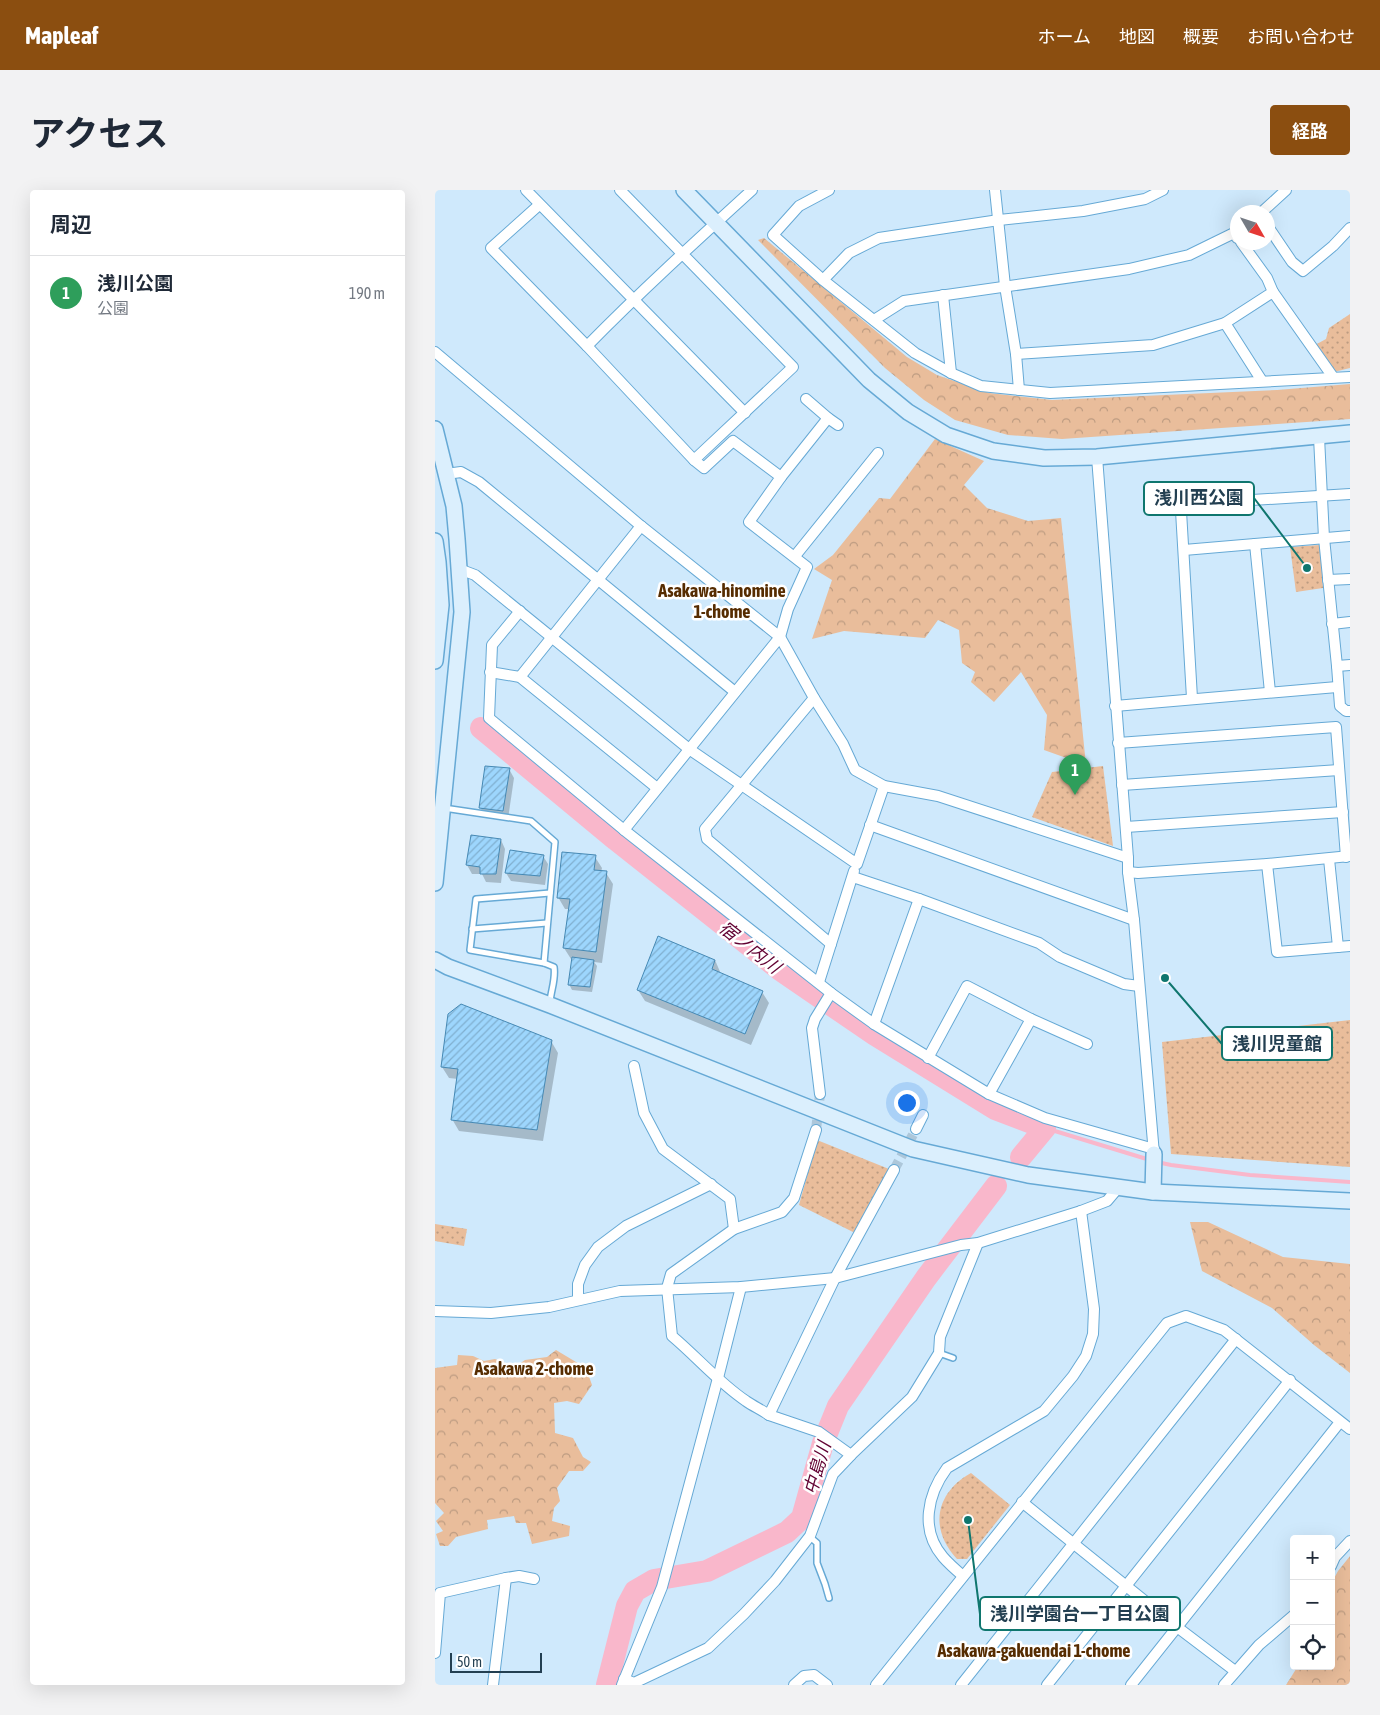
<!DOCTYPE html>
<html lang="ja">
<head>
<meta charset="utf-8">
<style>
  :root { --surface:#fff; --page:#f2f2f3; --text:#1f2937; --muted:#747a83; --line:#e0e1e3; --accent:#8b4e10 }
  body { margin:0; font-family:"Asap Condensed","Noto Sans JP",sans-serif; background:var(--page); color:var(--text) }
  .controls { position:absolute; right:15px; bottom:15px; display:grid; overflow:hidden; border-radius:5px; box-shadow:0 5px 20px #0002 }
  .controls button { width:45px; height:45px; display:grid; place-items:center; padding:0; border:0; border-bottom:1px solid var(--line); background:var(--surface); color:var(--text); font:25px sans-serif }
  .compass { position:absolute; left:795px; top:15px; width:45px; height:45px; border-radius:50%; background:var(--surface); box-shadow:0 5px 20px #0002; rotate:129deg }
  .scale { position:absolute; left:15px; bottom:12px; width:92px; box-sizing:border-box; padding-left:5px; border:2px solid #233f51; border-top:0; font-size:14px; line-height:18px; white-space:nowrap; color:#233f51; -webkit-text-stroke:4px #fff; paint-order:stroke }
  .you { position:absolute; left:471px; top:912px; width:18px; height:18px; margin:-12px; border:4px solid #fff; border-radius:50%; background:#1a73e8; box-shadow:0 0 0 8px #1a73e833 }
  .badge { display:grid; place-items:center; width:32px; height:32px; border-radius:50%; background:var(--accent); color:#fff; font-size:16px; font-weight:700 }
  .pin { position:absolute; translate:-50% -41px; filter:drop-shadow(0 1px 2px #0008) }
  .pin::after { content:''; position:absolute; top:26px; width:18px; height:15px; background:inherit; clip-path:polygon(0 0,100% 0,50% 100%) }
  .list { margin:0; padding:0; list-style:none }
  h2 { display:flex; justify-content:space-between; align-items:center; height:65px; margin:0; padding:0 20px; font-size:21px }
  h2 small { font-size:16px; font-weight:400; color:var(--muted) }
  .list li { display:grid; grid-template-columns:32px 1fr auto; gap:15px; align-items:center; box-sizing:border-box; height:75px; padding:0 20px; border-top:1px solid var(--line) }
  .list b { display:block; font-size:19px; white-space:nowrap }
  .list p { margin:0; font-size:16px; white-space:nowrap; color:var(--muted) }
  .list em { font-size:16px; font-style:normal; color:var(--muted) }
  .icon { flex:none; width:28px; height:28px; fill:none; stroke:currentColor; stroke-width:2; stroke-linecap:round; stroke-linejoin:round }
  .map { position:relative; flex:none; width:915px; height:1495px; overflow:hidden; border-radius:5px }
  header { display:flex; align-items:center; gap:30px; box-sizing:border-box; height:70px; padding:0 25px; background:var(--accent); color:#fff }
  header strong { font-size:24px }
  nav { display:flex; gap:28px; margin-inline-start:auto; font-size:18px }
  .intro { display:flex; align-items:center; justify-content:space-between; box-sizing:border-box; height:120px; padding:0 30px }
  h1 { margin:0; font-size:35px }
  .button { padding:12px 22px; border-radius:5px; background:var(--accent); color:#fff; font-size:18px; font-weight:700 }
  main { display:flex; gap:30px; padding:0 30px }
  aside { flex:1; background:var(--surface); border-radius:5px; box-shadow:0 5px 20px #0002 }
  .map>svg:first-child { display:block }
  .grass { fill:url(#grass-dots) }
  .forest { fill:url(#forest-crowns) }
  .shadow { fill:#0003 }
  .lines { fill:none; stroke-linecap:round; stroke-linejoin:round }
  .stream { stroke:#f9b7cb; stroke-width:4 }
  .river { stroke:#f9b7cb; stroke-width:22 }
  .building { fill:url(#building-hatch); stroke:#4689b4 }
  .street-tunnel { stroke:#adc7da; stroke-width:10; stroke-dasharray:10 5; stroke-linecap:butt }
  .lane-casing { stroke:#66a9d5; stroke-width:8 }
  .street-casing { stroke:#66a9d5; stroke-width:12 }
  .secondary-casing { stroke:#66a9d5; stroke-width:18 }
  .lane { stroke:#fff; stroke-width:5 }
  .street { stroke:#fff; stroke-width:10 }
  .secondary { stroke:#dbeffd; stroke-width:15 }
  .labels { text-anchor:middle; dominant-baseline:central; stroke-width:5; stroke-linejoin:round; paint-order:stroke }
  .neighbourhood-label { font-size:18px; font-weight:bold; fill:#562c01; stroke:#fff }
  .water-label { font-size:18px; font-style:italic; fill:#610031; stroke:#fff }
  .leader { fill:none; stroke:#0f766e; stroke-width:2 }
  .callout-dot { fill:#0f766e; stroke:#fff; stroke-width:2 }
  .callout { fill:#fff; stroke:#0f766e; stroke-width:2 }
  .callout-label { font-size:18px; text-anchor:middle; font-weight:bold; fill:#233f51 }
</style>
</head>
<body>
<header>
<strong>Mapleaf</strong>
<nav><a>ホーム</a><a>地図</a><a>概要</a><a>お問い合わせ</a></nav>
</header>
<div class="intro"><h1>アクセス</h1><a class="button">経路</a></div>
<main>
<aside>
<h2>周辺<small></small></h2>
<ul class="list">
<li><span class="badge" style="background:#2e9e5b">1</span><div><b>浅川公園</b><p>公園</p></div><em>190 m</em></li>
</ul>
</aside>
<div class="map">
<svg width="915" height="1495" viewBox="0 0 915 1495">
  <defs>
    <pattern id="grass-dots" width="8" height="8" patternUnits="userSpaceOnUse" patternTransform="scale(1.25)"><rect width="8" height="8" fill="#e9bd9b"/><path d="M2 2h.1M6 6h.1" fill="none" stroke="#bc9b81" stroke-width="1.8" stroke-linecap="round"/></pattern>
    <pattern id="forest-crowns" width="20" height="18" patternUnits="userSpaceOnUse" patternTransform="scale(1.25)"><rect width="20" height="18" fill="#e9bd9b"/><path d="M2 6a3 3 0 1 1 6 0M12 15a3 3 0 1 1 6 0" fill="none" stroke="#bc9b81"/></pattern>
    <pattern id="building-hatch" width="6" height="6" patternUnits="userSpaceOnUse" patternTransform="scale(1.25)"><rect width="6" height="6" fill="#9dd6fd"/><path d="M-1 1l2-2M0 6l6-6M5 7l2-2" fill="none" stroke="#80afcf"/></pattern>
  </defs>
  <rect width="100%" height="100%" fill="#cfe9fc"/>
  <g class="grass">
    <polygon points="915,124 915,178 899,182 880,155 891,149 894,138"/>
    <polygon points="885,355 888,398 861,402 855,357"/>
    <polygon points="668,576 678,656 597,627 617,582"/>
    <polygon points="915,830 915,977 736,964 727,852"/>
    <polygon points="382,950 454,979 420,1043 364,1015"/>
    <polygon points="0,1034 32,1039 29,1056 0,1051"/>
    <path d="M 536,1283 L 575,1315 L 532,1369 L 522,1369 C 494,1339 500,1303 536,1283 Z"/>
  </g>
  <g class="forest">
    <polygon points="329,48 472,167 502,185 554,203 617,210 842,200 915,194 915,229 627,249 573,245 520,230 489,210 450,178 323,50"/>
    <polygon points="500,249 549,271 529,295 552,318 593,331 626,328 651,575 609,560 612,525 586,482 559,512 536,492 540,482 527,473 524,440 503,430 490,448 409,441 377,449 397,390 379,379 398,365 444,308 455,309"/>
    <polygon points="755,1032 773,1032 848,1067 915,1074 915,1183 879,1155 837,1118 767,1081"/>
    <polygon points="121,1160 151,1178 157,1195 144,1214 132,1211 119,1213 120,1243 138,1248 148,1267 156,1272 148,1281 134,1281 122,1298 125,1311 119,1318 117,1331 135,1336 134,1346 97,1354 91,1333 81,1333 79,1326 52,1330 53,1339 21,1347 13,1356 5,1356 1,1344 8,1341 1,1331 9,1323 0,1313 0,1178 22,1175 23,1165 38,1166 49,1171 60,1169 80,1177 90,1170 112,1167"/>
    <polygon points="915,1366 915,1495 851,1495 863,1476 896,1476 896,1394 903,1381"/>
  </g>
  <g class="shadow">
    <polygon points="74,579 79,588 73,629 50,626 45,617"/>
    <polygon points="66,650 70,659 66,693 51,692 47,684 37,684 32,675"/>
    <polygon points="108,666 113,674 110,695 76,691 71,683"/>
    <polygon points="160,667 167,678 166,682 171,683 178,694 167,773 159,772 162,776 157,802 137,800 134,794 138,769 136,769 129,758 135,719 130,719 123,707"/>
    <polygon points="280,770 286,784 327,802 334,813 316,855 210,811 203,800"/>
    <polygon points="116,851 123,863 108,951 24,941 17,929 23,889 14,888 7,877"/>
  </g>
  <g class="lines">
    <g class="stream">
      <polyline points="610,938 715,970"/>
      <polyline points="722,972 736,975 815,985 915,992"/>
    </g>
    <g class="river">
      <polyline points="46,538 181,650 345,780 440,845 560,919 610,938 586,967"/>
      <polyline points="172,1495 192,1416 200,1401 219,1390 272,1381 352,1342 367,1328 388,1253 403,1216 491,1088 561,996"/>
    </g>
  </g>
  <g class="building">
    <polygon points="50,576 75,578 68,621 44,618"/>
    <polygon points="36,645 66,649 61,684 45,684 45,677 31,675"/>
    <polygon points="75,660 109,665 105,686 70,683"/>
    <polygon points="127,662 161,665 159,680 172,681 161,762 128,758 135,709 122,708"/>
    <polygon points="223,746 280,770 277,779 328,801 310,844 202,800"/>
    <polygon points="137,767 159,770 155,797 133,795"/>
    <polygon points="26,814 117,850 102,940 16,930 23,879 6,877 13,824"/>
  </g>
  <g class="lines">
    <g class="street-tunnel">
      <polyline points="381,940 385,904"/>
      <polyline points="459,980 481,939"/>
    </g>
    <defs>
      <g id="lane">
        <path d="M 9,618 L 96,631 L 120,652 L 109,773 L 119,777 C 121,789 116,800 115,812"/>
        <polyline points="37,739 112,733"/>
        <polyline points="109,773 35,760 41,709 115,703"/>
        <polyline points="504,1163 518,1168"/>
        <polyline points="375,1347 382,1353 382,1373 390,1394 394,1408"/>
      </g>
      <g id="street">
        <polyline points="91,0 310,223"/>
        <path d="M 185,0 L 358,177 L 259,270 L 152,156 C 205,102 261,51 317,0"/>
        <polyline points="394,0 364,16 338,45 388,90 480,163 516,183 546,196 615,203 915,187"/>
        <polyline points="560,0 570,96 581,164 584,200"/>
        <polyline points="104,15 56,58 152,156"/>
        <polyline points="827,22 851,0"/>
        <polyline points="832,35 857,72 868,81 898,56 915,38"/>
        <polyline points="388,90 414,63 444,48 564,30 648,21 710,9 728,0"/>
        <polyline points="838,102 898,187"/>
        <polyline points="508,105 516,183"/>
        <polyline points="439,130 469,111 694,79 754,65 799,43 802,48"/>
        <polyline points="790,133 827,191"/>
        <polyline points="0,162 206,336 345,447 379,508 408,554 420,580 449,596 503,606 693,668"/>
        <polyline points="581,164 718,155 790,133 838,102 832,88 806,52"/>
        <polyline points="393,228 403,235"/>
        <polyline points="884,247 889,348 902,476 905,516 911,521 915,521"/>
        <polyline points="662,267 693,668 693,682 699,730 719,964"/>
        <polyline points="11,284 26,282 44,292 300,502"/>
        <polyline points="346,287 393,228 371,209"/>
        <polyline points="820,354 835,502"/>
        <polyline points="749,360 915,346"/>
        <polyline points="360,366 443,263"/>
        <polyline points="24,379 40,385 254,559 422,674 449,596"/>
        <polyline points="893,390 915,389"/>
        <polyline points="85,421 57,455 54,528 189,640 396,803 439,834 554,904 610,928 719,959"/>
        <polyline points="897,434 915,432"/>
        <polyline points="902,476 915,475"/>
        <polyline points="55,482 85,487 222,598"/>
        <polyline points="85,487 206,336"/>
        <polyline points="379,508 270,639 272,649 396,754"/>
        <polyline points="757,508 746,321 752,314 915,304"/>
        <polyline points="680,516 902,497"/>
        <polyline points="683,553 901,537 911,667"/>
        <polyline points="687,595 904,580"/>
        <polyline points="435,635 699,730"/>
        <polyline points="691,637 908,622"/>
        <polyline points="189,640 345,447 353,419 372,377 314,332 346,287 298,251 269,278 259,270"/>
        <polyline points="894,669 903,757"/>
        <polyline points="832,674 842,762 915,756"/>
        <polyline points="693,682 703,683 832,674 915,666"/>
        <polyline points="418,687 484,709 604,753 625,767 689,794 704,796"/>
        <polyline points="384,792 419,681"/>
        <polyline points="439,834 484,709"/>
        <polyline points="493,868 532,796 596,829 652,854"/>
        <polyline points="199,876 209,923 228,959 295,1009 299,1039"/>
        <polyline points="385,904 377,838 380,829 396,803"/>
        <polyline points="554,904 596,829"/>
        <polyline points="481,939 488,925"/>
        <polyline points="459,980 400,1088 334,1225 384,1242 416,1265 477,1207 504,1163 505,1147 543,1053"/>
        <polyline points="143,1109 143,1094 150,1075 163,1057 191,1036 276,994"/>
        <polyline points="0,1121 56,1123 114,1117 185,1101 306,1097 400,1088 526,1055 543,1053 646,1021 672,1011 683,998"/>
        <path d="M 334,1225 C 327,1220 318,1216 311,1211 C 284,1193 262,1167 237,1146 L 232,1098 L 236,1084 L 299,1039 L 347,1022 L 359,1008 L 381,940"/>
        <polyline points="587,1312 742,1437 800,1481"/>
        <polyline points="896,1376 900,1367 915,1351"/>
        <path d="M 528,1386 C 521,1380 514,1374 508,1367 C 485,1340 492,1305 512,1278 L 609,1221 L 638,1186 L 651,1166 L 658,1144 L 659,1119 L 646,1021"/>
        <polyline points="0,1463 5,1403 71,1388 84,1386 99,1389"/>
        <polyline points="189,1489 199,1493 273,1458 309,1424 340,1391 375,1346 398,1284 416,1265"/>
        <polyline points="58,1495 71,1388"/>
        <polyline points="187,1495 227,1397 283,1188 306,1097"/>
        <polyline points="359,1495 369,1486 379,1485 392,1495"/>
        <polyline points="441,1495 732,1133 751,1126 789,1140 915,1239"/>
        <polyline points="526,1495 801,1149"/>
        <polyline points="612,1495 855,1190"/>
        <polyline points="696,1495 905,1232"/>
        <polyline points="789,1495 824,1455 859,1425"/>
      </g>
      <g id="secondary">
        <polyline points="249,0 434,190 473,222 511,245 558,261 609,268 662,267 915,243"/>
        <polyline points="0,239 19,316 22,349 27,422 0,693"/>
        <polyline points="0,351 3,372 6,415 0,471"/>
        <polyline points="0,770 13,777 115,815 478,959 593,985 718,1002 915,1011"/>
        <polyline points="718,1002 719,964"/>
      </g>
    </defs>
    <use href="#lane" class="lane-casing"/>
    <use href="#street" class="street-casing"/>
    <use href="#secondary" class="secondary-casing"/>
    <use href="#lane" class="lane"/>
    <use href="#street" class="street"/>
    <use href="#secondary" class="secondary"/>
  </g>
  <g class="labels">
    <g class="neighbourhood-label">
      <text x="287" y="400">Asakawa-hinomine<tspan x="287" dy="21">1-chome</tspan></text>
      <text x="99" y="1178">Asakawa 2-chome</text>
      <text x="599" y="1460">Asakawa-gakuendai 1-chome</text>
    </g>
    <g class="water-label">
      <text transform="translate(315 757) rotate(38)">宿ノ内川</text>
      <text transform="translate(382 1278) rotate(-74)">中島川</text>
    </g>
  </g>
  <path class="leader" d="M872 378L819 308M730 788L787 854M533 1330L545 1424"/>
  <g class="callout-dot">
    <circle cx="872" cy="378" r="5"/>
    <circle cx="730" cy="788" r="5"/>
    <circle cx="533" cy="1330" r="5"/>
  </g>
  <g class="callout">
    <rect x="709" y="292" width="110" height="33" rx="5"/>
    <rect x="787" y="837" width="110" height="33" rx="5"/>
    <rect x="545" y="1407" width="200" height="33" rx="5"/>
  </g>
  <g class="callout-label">
    <text x="764" y="314">浅川西公園</text>
    <text x="842" y="860">浅川児童館</text>
    <text x="645" y="1430">浅川学園台一丁目公園</text>
  </g>
</svg>
<div class="controls">
<button>+</button>
<button>−</button>
<button><svg class="icon" aria-label="locate" viewBox="0 0 24 24"><circle cx="12" cy="12" r="6"/><path d="M12 2v4M12 18v4M2 12h4M18 12h4"/></svg></button>
</div>
<svg class="compass" viewBox="-18 -18 36 36"><path d="M0-13l5 13h-10z" fill="#e53935"/><path d="M0 13l5-13h-10z" fill="#747a83"/></svg>
<div class="scale">50 m</div>
<div class="you"></div>
<div class="pin badge" style="left:640px;top:605px;background:#2e9e5b">1</div>
</div>
</main>
</body>
</html>
